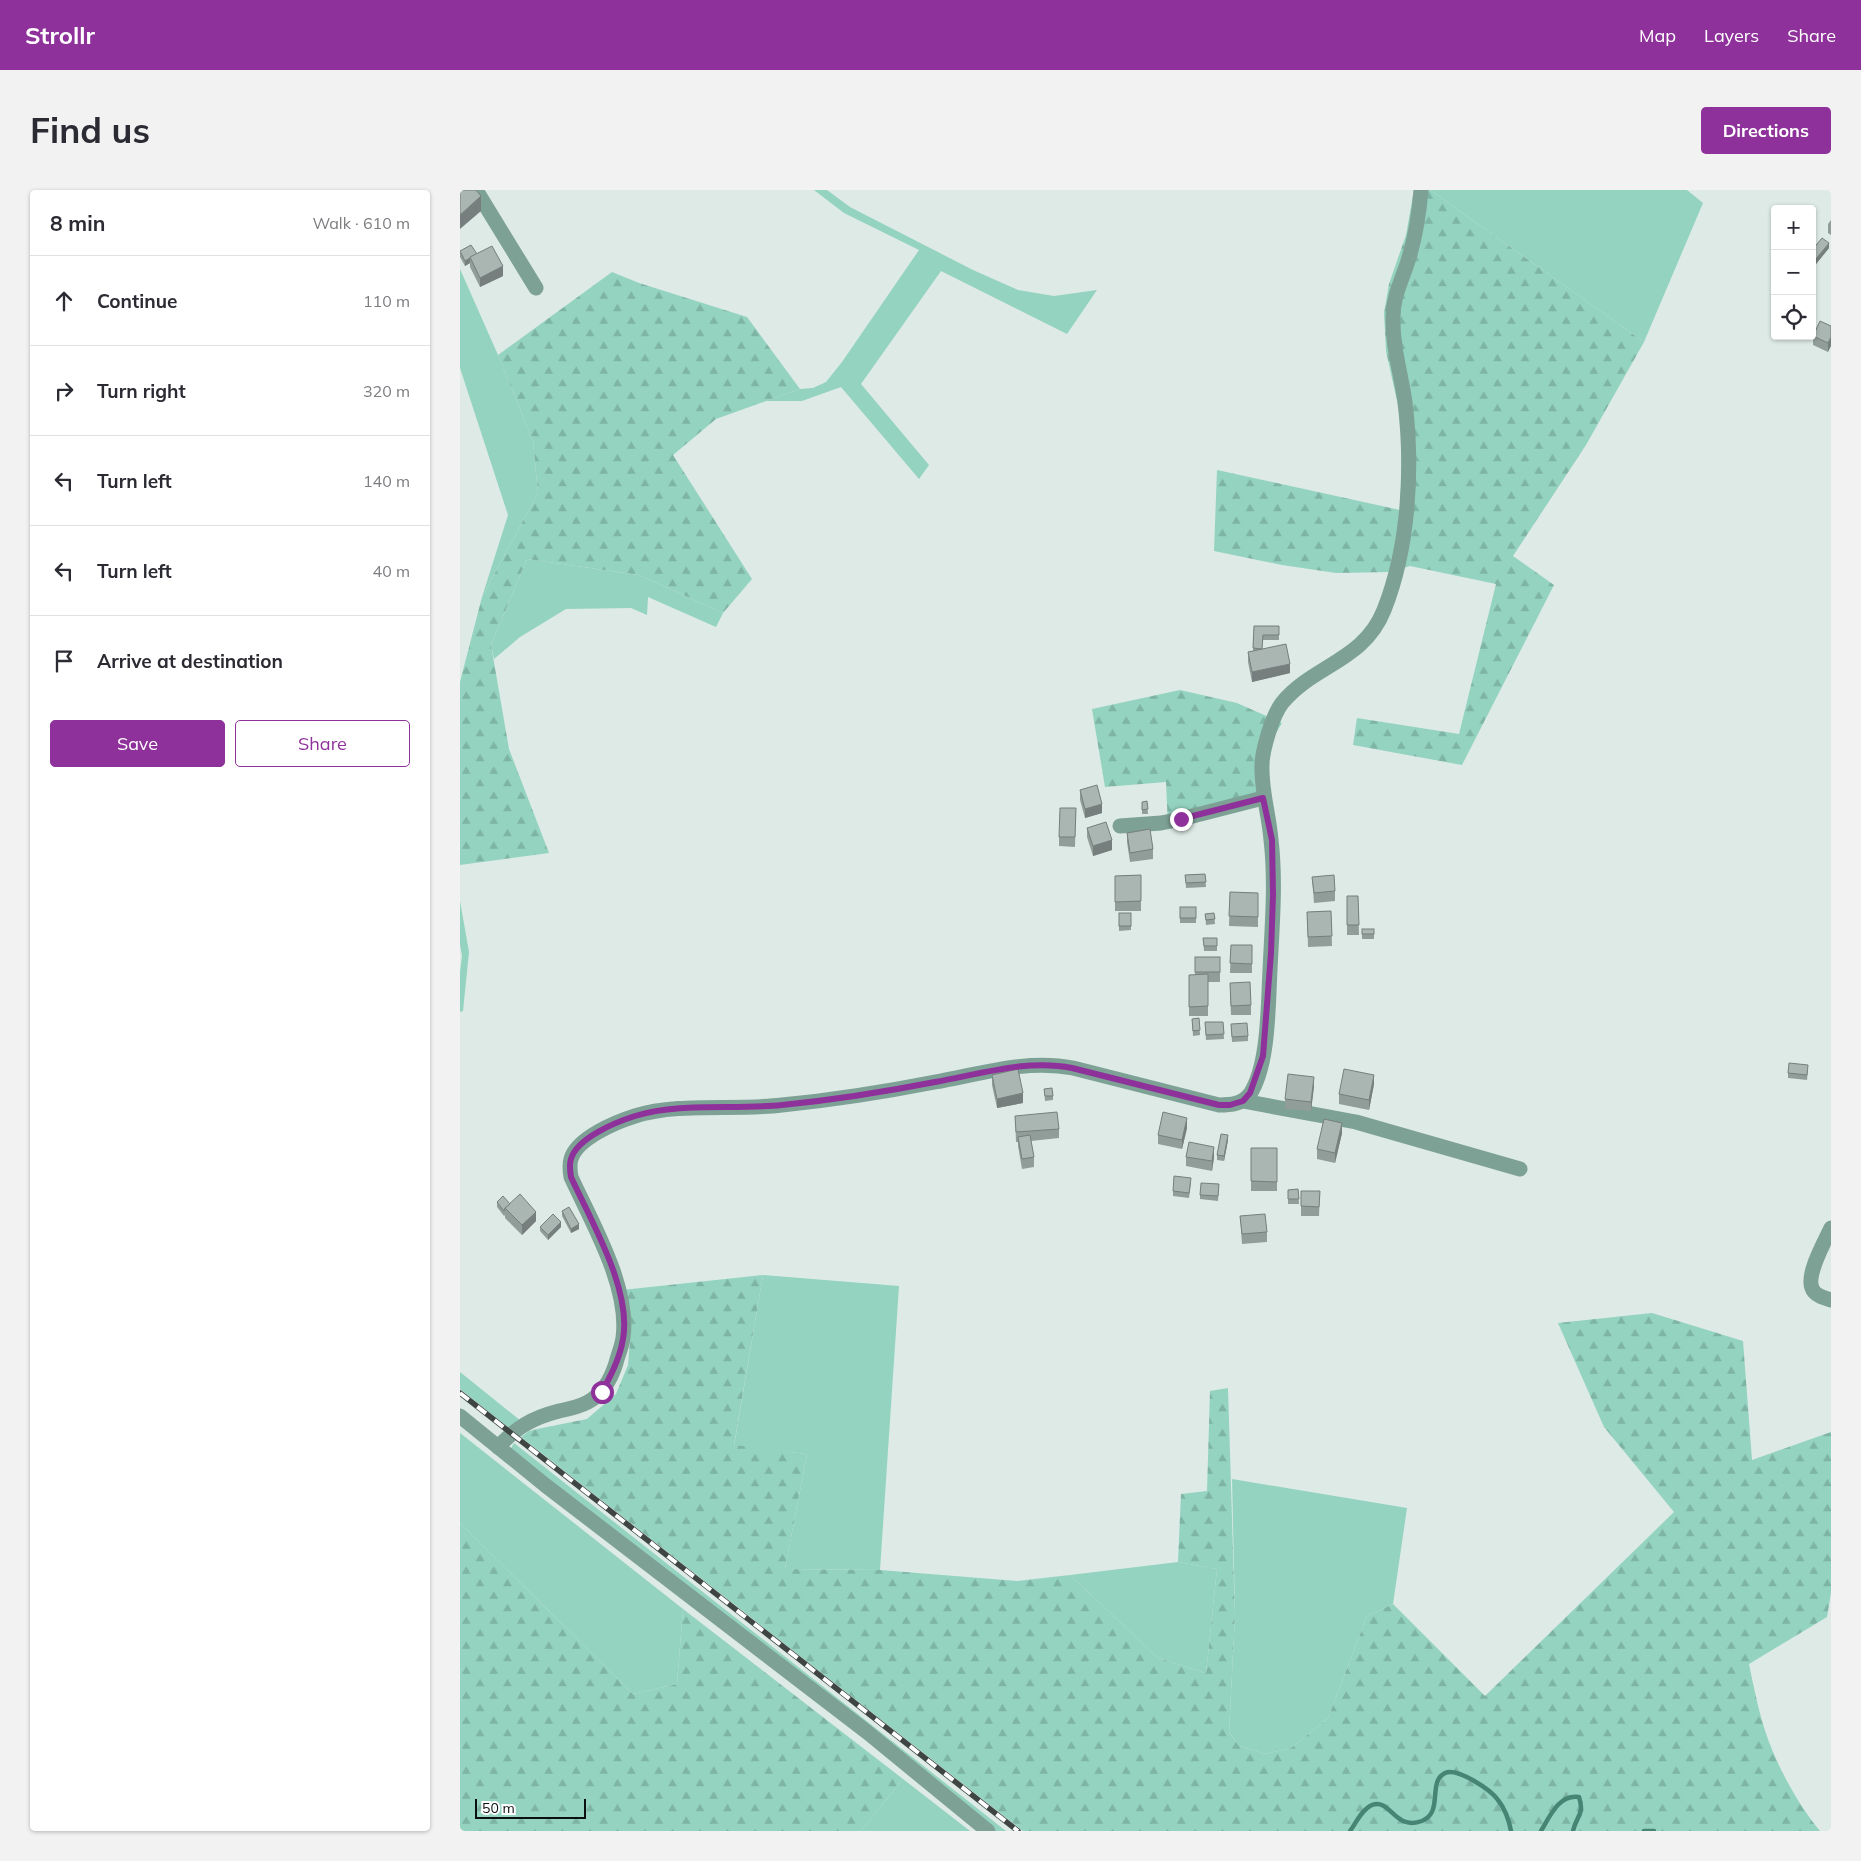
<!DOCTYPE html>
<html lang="en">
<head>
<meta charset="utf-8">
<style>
  :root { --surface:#fff; --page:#f2f2f3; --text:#2b2b33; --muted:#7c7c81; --line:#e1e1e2; --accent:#8f319b }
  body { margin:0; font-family:Mulish,sans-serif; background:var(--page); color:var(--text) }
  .controls { position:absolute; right:15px; top:15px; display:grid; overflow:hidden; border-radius:5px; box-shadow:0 1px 4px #0004 }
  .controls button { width:45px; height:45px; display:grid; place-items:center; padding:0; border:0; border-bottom:1px solid var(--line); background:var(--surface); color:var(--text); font:25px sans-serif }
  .scale { position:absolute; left:15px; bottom:12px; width:111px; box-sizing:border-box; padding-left:5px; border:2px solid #0b0f0e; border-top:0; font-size:14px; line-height:18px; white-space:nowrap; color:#0b0f0e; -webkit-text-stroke:4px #fff; paint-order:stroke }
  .stop { position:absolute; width:15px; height:15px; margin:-11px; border:4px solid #8f319b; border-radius:50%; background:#fff }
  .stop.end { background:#8f319b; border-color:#fff; box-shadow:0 1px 5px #0008 }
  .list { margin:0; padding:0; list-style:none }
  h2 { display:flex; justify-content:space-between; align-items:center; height:65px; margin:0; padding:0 20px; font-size:21px }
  h2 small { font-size:16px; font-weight:400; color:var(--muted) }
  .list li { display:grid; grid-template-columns:32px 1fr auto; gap:15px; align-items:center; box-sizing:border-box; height:90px; padding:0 20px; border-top:1px solid var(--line) }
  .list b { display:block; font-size:19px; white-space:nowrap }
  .list em { font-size:16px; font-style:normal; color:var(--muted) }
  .actions { display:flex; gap:10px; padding:15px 20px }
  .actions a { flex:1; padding:11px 0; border:1px solid var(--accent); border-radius:5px; text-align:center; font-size:18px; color:var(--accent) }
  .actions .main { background:var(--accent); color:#fff }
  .icon { flex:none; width:28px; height:28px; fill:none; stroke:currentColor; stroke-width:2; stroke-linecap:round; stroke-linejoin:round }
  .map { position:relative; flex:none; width:1371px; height:1641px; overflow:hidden; border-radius:5px }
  header { display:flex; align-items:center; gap:30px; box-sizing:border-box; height:70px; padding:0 25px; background:var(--accent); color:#fff }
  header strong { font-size:24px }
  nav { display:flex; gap:28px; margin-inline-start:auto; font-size:18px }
  .intro { display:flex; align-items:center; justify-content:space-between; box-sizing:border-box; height:120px; padding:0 30px }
  h1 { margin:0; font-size:35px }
  .button { padding:12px 22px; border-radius:5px; background:var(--accent); color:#fff; font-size:18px; font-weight:700 }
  main { display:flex; gap:30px; padding:0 30px }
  aside { flex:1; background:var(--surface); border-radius:5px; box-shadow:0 1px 4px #0004 }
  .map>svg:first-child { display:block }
  .green { fill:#94d3c0 }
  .forest { fill:url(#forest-firs) }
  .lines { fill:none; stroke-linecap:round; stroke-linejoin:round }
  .stream { stroke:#468574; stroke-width:4.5 }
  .street { stroke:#7ea195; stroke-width:15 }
  .rail-casing { stroke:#3f4543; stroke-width:5.5 }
  .rail { stroke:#fff; stroke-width:4; stroke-dasharray:11; stroke-linecap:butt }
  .wall { fill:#919d99 }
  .shaded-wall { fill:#767f7d }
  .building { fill:#a9b6b2; stroke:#767f7d }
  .route { stroke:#8f319b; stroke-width:6 }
</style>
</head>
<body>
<header>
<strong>Strollr</strong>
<nav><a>Map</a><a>Layers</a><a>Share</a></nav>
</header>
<div class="intro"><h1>Find us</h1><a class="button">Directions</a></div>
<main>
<aside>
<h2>8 min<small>Walk · 610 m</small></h2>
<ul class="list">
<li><svg class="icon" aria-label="ahead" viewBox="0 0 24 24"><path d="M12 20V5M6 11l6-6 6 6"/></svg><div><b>Continue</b></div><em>110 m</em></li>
<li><svg class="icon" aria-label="right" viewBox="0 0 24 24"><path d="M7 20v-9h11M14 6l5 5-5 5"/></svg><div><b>Turn right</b></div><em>320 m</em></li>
<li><svg class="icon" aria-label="left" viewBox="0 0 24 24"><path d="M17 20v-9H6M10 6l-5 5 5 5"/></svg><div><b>Turn left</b></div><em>140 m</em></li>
<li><svg class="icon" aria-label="left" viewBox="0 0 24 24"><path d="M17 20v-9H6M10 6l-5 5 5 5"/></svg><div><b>Turn left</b></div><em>40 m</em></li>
<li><svg class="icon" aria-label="arrive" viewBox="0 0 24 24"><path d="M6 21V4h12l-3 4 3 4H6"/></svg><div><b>Arrive at destination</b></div></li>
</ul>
<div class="actions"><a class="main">Save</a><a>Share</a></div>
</aside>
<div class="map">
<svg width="1371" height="1641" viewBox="0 0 1371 1641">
  <defs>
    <pattern id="forest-firs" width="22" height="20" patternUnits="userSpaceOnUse" patternTransform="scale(1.25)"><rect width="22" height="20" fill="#94d3c0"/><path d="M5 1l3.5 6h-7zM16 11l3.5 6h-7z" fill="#7eb4a4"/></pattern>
  </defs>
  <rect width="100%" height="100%" fill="#ddeae6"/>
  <g class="green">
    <polygon points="354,0 367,0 390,17 513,80 558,100 594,106 637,100 607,144 481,81 401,194 469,275 459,289 381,197 342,211 306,211 340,199 353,198 366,192 382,172 459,60 384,23"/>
    <polygon points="970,0 1227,0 1243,13 1184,152"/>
    <polygon points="0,79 38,165 73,251 78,303 22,407 48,325 0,178"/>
    <polygon points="67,369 179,385 263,423 256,437 188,407 187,425 171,418 106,419 60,447 34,469 31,455"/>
    <polygon points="0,711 9,762 3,821 0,822 0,782 2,766 0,755"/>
    <polygon points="303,1085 439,1096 420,1380 325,1379 347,1264 274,1256"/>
    <polygon points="0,1182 66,1235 54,1242 0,1199"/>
    <polygon points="0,1243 223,1419 217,1494 173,1504 0,1333"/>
    <polygon points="54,1253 546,1641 529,1641 49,1262"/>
    <polygon points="772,1289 947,1318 933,1414 907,1426 868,1528 831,1558 805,1564 779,1556 769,1542 775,1425"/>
    <polygon points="718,1372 757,1379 746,1483 698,1468 610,1385"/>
    <polygon points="443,1589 510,1641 401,1641"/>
  </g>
  <g class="forest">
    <polygon points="954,0 970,0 1184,152 1126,255 1053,366 1094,395 1002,575 893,555 897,528 999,544 1036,394 950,376 930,382 876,383 822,375 754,361 757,280 940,320 942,255 939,220 926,161 924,123 929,94 946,45"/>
    <polygon points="152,82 179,93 287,127 340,199 256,229 213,265 292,389 263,423 179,385 67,369 31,455 49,559 89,663 0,675 0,492 22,407 78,303 73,251 38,165"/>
    <polygon points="720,500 777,513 822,533 816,543 807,566 807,610 708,637 706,592 645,597 632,519"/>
    <path d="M 303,1085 L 274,1255 L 347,1264 L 325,1379 L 420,1380 L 557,1391 L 610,1385 L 698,1468 L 746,1483 L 757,1379 L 718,1372 L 721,1304 L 747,1301 L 750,1201 L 768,1198 L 775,1425 L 769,1542 L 779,1556 L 805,1564 L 831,1558 L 868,1528 L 907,1426 L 933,1414 L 1025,1506 L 1214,1322 L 1144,1237 L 1098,1133 L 1192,1123 L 1283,1151 L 1292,1270 L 1371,1242 L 1371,1403 L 1367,1427 L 1289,1474 C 1295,1503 1301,1534 1313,1562 C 1325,1590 1341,1618 1360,1641 L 563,1641 L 61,1247 L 69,1241 L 77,1239 L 127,1229 L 156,1204 L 168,1175 L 171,1138 L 162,1100 Z"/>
    <polygon points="0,1333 173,1504 217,1494 223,1419 443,1589 401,1641 0,1641"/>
  </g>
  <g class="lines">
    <g class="stream">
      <path d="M 890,1641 C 896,1633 902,1619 912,1615 C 931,1608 934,1641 962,1631 C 984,1622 967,1592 985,1583 C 997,1577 1031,1600 1038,1610 C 1045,1619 1049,1630 1051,1641"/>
      <path d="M 1081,1641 C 1090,1626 1099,1604 1119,1607 C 1125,1625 1116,1626 1113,1641"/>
      <polyline points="1184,1641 1194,1641"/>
    </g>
    <g class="street">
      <polyline points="16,0 76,98"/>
      <polyline points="660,636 701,633 721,629 803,608"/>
      <polyline points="783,911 896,932 1060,979"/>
      <path d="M 1371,1038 C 1365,1051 1346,1084 1352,1098 C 1354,1105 1364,1108 1371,1110"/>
      <polyline points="0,1226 85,1295 407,1542 528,1641"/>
      <path d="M 38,1257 C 57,1237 72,1228 99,1221 C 109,1219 119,1217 128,1212 C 143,1204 151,1189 156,1173 C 158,1165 162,1156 163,1148 C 170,1097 132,1033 111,987 C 110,981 109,975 111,969 C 117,948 156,932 175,926 C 220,912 274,921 322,915 C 373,910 424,902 475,892 C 520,884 566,869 613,878 L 759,915 C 771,915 782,914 790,904 C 809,875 808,815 810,780 C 812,737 816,692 811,650 C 809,624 801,601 802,575 C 802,563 806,552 809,541 C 812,532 816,521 822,513 C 853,475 904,471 924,420 C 949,357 953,279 945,212 C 941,184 932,155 933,127 C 933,107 941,92 947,74 C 955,50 959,25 961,0"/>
    </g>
    <defs>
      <polyline id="rail" points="0,1203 558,1641"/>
    </defs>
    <use href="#rail" class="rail-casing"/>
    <use href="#rail" class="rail"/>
  </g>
  <g class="wall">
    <polygon points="1371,30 1371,45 1368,43 1368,34"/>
    <polygon points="1369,58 1356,74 1352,71 1352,60"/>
    <polygon points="0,61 17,64 43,86 20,97 10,77 10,73 5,76 0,67"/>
    <polygon points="1371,136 1368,162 1353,155 1353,146"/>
    <polygon points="794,436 819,436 819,450 803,450 802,459 830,483 792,492 788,472 788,462 793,461"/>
    <polygon points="620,600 642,623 625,628 620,610"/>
    <polygon points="687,611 688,624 682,624 682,612"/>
    <polygon points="616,618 615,657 599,656 599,647"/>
    <polygon points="627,638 652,660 633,666 627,647"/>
    <polygon points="667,643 693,659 693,669 670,672 667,652"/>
    <polygon points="745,684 746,697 726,698 725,685"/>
    <polygon points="681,685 681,721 655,721 655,686"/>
    <polygon points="852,687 875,701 875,711 854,713"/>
    <polygon points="770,702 798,703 798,737 769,736"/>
    <polygon points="887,706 898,706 899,745 887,745"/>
    <rect x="720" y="717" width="16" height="16"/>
    <polygon points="871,721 872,756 848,757 847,722"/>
    <polygon points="659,723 671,723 671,740 659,741"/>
    <polygon points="754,723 755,734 746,735 745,724"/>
    <rect x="902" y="739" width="12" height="10"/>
    <polygon points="743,748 757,748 757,761 744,761"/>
    <polygon points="771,755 792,755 792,783 770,783"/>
    <polygon points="735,767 760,767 760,792 748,792 748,826 729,826 729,785 735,785"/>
    <polygon points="770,803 791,815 791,825 771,825"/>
    <polygon points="739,828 740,845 733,846 732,829"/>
    <polygon points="745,832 763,832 764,849 746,850"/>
    <polygon points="771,834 788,846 788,851 772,852"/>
    <polygon points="1348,880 1347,890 1328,888 1328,883"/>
    <polygon points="532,885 563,913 537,918 532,895"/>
    <polygon points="914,894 909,920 879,914 879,904"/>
    <polygon points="854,896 851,921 825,919 825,909"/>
    <polygon points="584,899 593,906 593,910 585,911"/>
    <polygon points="555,926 599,939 599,948 571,951 574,967 574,977 562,979 558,956 558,952 556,952"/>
    <polygon points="727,938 722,959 698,954 698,945"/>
    <polygon points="882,943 875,973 857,969 857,959"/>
    <polygon points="768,950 764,971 757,970 757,965"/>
    <rect x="791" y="958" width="26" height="43"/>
    <polygon points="726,967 754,967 752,981 726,976"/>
    <polygon points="731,993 729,1008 713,1006 713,1001"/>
    <polygon points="759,994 758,1011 740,1009 740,1005"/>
    <polygon points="838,999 839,1014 828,1014 828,1000"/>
    <polygon points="841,1001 860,1001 859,1026 841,1026"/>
    <polygon points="37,1012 50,1014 76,1031 62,1045 45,1028 45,1025 44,1026 37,1017"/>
    <polygon points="102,1021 119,1039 111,1043 102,1026"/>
    <polygon points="780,1026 807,1042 807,1052 782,1054"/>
    <polygon points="80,1037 101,1037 88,1050 80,1041"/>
  </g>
  <g class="shaded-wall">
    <polygon points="21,6 21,21 0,39 0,25"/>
    <polygon points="1369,53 1369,58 1356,74 1356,69"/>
    <polygon points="10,68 10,73 5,76 5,71"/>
    <polygon points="43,76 43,86 20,97 20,88"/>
    <polygon points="1371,147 1371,156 1368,162 1368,153"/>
    <polygon points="830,474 830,483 792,492 792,482"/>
    <polygon points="642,614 642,623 625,628 625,619"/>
    <polygon points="652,650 652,660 633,666 633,656"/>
    <polygon points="914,885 914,894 909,920 909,910"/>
    <polygon points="854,887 854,896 851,921 851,912"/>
    <polygon points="563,903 563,913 537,918 537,909"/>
    <polygon points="727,928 727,938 722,959 722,950"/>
    <polygon points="882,933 882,943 875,973 875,963"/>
    <polygon points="768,945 768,950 764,971 764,966"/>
    <polygon points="754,957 754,967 752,981 752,971"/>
    <polygon points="76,1022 76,1031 62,1045 62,1035"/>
    <polygon points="101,1032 101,1037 88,1050 88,1045"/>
    <polygon points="119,1034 119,1039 111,1043 111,1039"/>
  </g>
  <g class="building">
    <polygon points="0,0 16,0 21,6 0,25"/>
    <polygon points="1362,48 1369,53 1356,69 1352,66 1352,60"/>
    <polygon points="11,55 17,64 5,71 0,61"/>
    <polygon points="32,56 43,76 20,88 10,67"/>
    <polygon points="1360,131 1371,136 1371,147 1368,153 1353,146"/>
    <polygon points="794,436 819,436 819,445 803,445 802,459 793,458"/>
    <polygon points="826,454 830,474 792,482 788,462"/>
    <polygon points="637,595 642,614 625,619 620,600"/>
    <polygon points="687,611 688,619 682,620 682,612"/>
    <polygon points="600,618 616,618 615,647 599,647"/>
    <polygon points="646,632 652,650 633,656 627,638"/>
    <polygon points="690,639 693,659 670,663 667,643"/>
    <polygon points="745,684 746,692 726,693 725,685"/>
    <polygon points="681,685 681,711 655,712 655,686"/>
    <polygon points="874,685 875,701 854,703 852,687"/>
    <polygon points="770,702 798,703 798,727 769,726"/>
    <polygon points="887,706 898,706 899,735 887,735"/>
    <rect x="720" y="717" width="16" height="11"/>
    <polygon points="871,721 872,746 848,747 847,722"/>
    <rect x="659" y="723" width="12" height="13"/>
    <polygon points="754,723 755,729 746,730 745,724"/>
    <rect x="902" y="739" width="12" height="5"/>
    <polygon points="743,748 757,748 757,756 744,756"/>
    <polygon points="771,755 792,755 792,774 770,773"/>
    <rect x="735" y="767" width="25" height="15"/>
    <polygon points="748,784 748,816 729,817 729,785"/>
    <polygon points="790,792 791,815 771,816 770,793"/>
    <polygon points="739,828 740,840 733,841 732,829"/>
    <polygon points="745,832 763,832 764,844 746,845"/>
    <polygon points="787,833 788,846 772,847 771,834"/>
    <polygon points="1329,873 1348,875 1347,885 1328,883"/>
    <polygon points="558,879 563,903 537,909 532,885"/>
    <polygon points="884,879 914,885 909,910 879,904"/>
    <polygon points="828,884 854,887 851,912 825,909"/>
    <polygon points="592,898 593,906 585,906 584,899"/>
    <polygon points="597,922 599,939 556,942 555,926"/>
    <polygon points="703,922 727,928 722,950 698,945"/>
    <polygon points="864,929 882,933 875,963 857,959"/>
    <polygon points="761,944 768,945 764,966 757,965"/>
    <polygon points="570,945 574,967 562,969 558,947"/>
    <polygon points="729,952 754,957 752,971 726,967"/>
    <polygon points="791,958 817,958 817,992 791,991"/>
    <polygon points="714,986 731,988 729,1003 713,1001"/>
    <polygon points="741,993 759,994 758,1006 740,1005"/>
    <polygon points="838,999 839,1009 828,1009 828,1000"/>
    <polygon points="841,1001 860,1001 859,1017 841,1016"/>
    <polygon points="60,1004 76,1022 62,1035 45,1018"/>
    <polygon points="43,1006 50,1014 45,1018 44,1021 37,1012"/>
    <polygon points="109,1017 119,1034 111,1039 102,1021"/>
    <polygon points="93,1024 101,1032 88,1045 80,1037"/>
    <polygon points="805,1024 807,1042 782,1044 780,1026"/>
  </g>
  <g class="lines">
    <path class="route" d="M 142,1202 C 151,1185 160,1168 163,1149 C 172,1100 131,1031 111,987 C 110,981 109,975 111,969 C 117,948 156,932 175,926 C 220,912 274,920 322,915 C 373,910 424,902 475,892 C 520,884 567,869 612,878 L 759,915 L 770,915 L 783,911 L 790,903 L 803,866 L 811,763 L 813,705 L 812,650 L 803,608 L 721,629"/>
  </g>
</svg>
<div class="controls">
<button>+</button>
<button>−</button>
<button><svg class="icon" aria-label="locate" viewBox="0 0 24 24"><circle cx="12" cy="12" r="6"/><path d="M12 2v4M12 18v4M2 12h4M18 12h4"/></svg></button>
</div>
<div class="scale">50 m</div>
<div class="stop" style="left:142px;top:1202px"></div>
<div class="stop end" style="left:721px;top:629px"></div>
</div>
</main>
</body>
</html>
